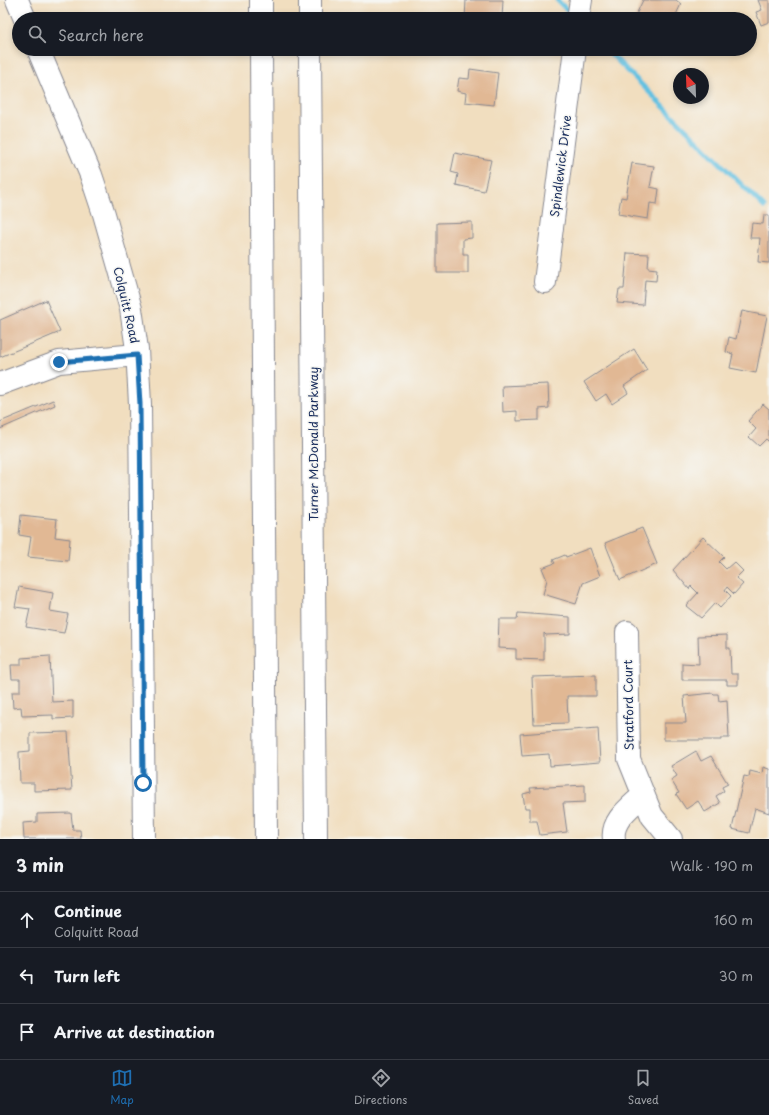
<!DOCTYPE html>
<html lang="en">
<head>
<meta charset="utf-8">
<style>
  :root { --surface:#171b24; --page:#242831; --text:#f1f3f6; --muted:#9ea1a6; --line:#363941; --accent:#1f6fb2 }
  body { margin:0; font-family:"Playpen Sans",sans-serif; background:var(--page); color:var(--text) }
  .compass { position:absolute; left:673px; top:68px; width:36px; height:36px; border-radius:50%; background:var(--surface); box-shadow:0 2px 6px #0003; rotate:337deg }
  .stop { position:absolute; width:12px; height:12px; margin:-9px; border:3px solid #1f6fb2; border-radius:50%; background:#fff }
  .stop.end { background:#1f6fb2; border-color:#fff; box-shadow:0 1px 4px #0008 }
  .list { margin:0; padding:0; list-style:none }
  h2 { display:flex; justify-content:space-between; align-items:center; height:52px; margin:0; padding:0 16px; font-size:17px }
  h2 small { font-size:13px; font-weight:400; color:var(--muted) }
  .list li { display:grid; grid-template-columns:26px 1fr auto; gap:12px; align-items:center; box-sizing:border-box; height:56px; padding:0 16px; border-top:1px solid var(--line) }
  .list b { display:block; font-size:15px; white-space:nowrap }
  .list p { margin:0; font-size:13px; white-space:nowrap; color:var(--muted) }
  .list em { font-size:13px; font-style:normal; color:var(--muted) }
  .icon { flex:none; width:22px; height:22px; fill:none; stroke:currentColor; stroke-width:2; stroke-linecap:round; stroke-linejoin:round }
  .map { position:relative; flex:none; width:769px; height:839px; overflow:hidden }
  .search { position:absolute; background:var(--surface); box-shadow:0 2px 6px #0003; left:12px; right:12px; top:12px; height:44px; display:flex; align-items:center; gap:10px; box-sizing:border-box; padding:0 14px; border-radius:22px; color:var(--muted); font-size:15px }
  .sheet { height:220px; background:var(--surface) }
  nav { display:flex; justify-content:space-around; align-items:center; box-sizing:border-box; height:56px; border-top:1px solid var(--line); background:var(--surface); font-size:11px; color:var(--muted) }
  nav a { display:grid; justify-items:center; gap:2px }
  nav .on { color:var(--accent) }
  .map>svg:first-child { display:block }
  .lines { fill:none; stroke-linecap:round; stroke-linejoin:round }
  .stream { stroke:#63c1e1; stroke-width:5 }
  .building { fill:#e1b894 }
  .minor-casing { stroke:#86868e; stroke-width:24 }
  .highway-casing { stroke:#86868e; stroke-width:24 }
  .minor { stroke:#fff; stroke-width:22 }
  .highway { stroke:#fff; stroke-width:22 }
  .route { stroke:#1f6fb2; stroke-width:5 }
  .labels { text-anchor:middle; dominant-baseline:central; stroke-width:3; stroke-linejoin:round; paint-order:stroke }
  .street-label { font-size:12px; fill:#1b2f5e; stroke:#f6f6f2 }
</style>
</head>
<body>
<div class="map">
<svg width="769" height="839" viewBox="0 0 769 839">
  <rect width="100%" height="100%" fill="#f6f6f2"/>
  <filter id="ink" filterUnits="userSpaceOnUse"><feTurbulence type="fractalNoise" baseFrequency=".025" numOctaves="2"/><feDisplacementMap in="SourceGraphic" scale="8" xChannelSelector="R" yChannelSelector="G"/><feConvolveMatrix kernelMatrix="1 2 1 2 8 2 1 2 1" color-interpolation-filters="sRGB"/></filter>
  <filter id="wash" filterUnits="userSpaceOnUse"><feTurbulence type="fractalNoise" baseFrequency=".012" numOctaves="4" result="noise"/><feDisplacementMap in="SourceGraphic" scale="16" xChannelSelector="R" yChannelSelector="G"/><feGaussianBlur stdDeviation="0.9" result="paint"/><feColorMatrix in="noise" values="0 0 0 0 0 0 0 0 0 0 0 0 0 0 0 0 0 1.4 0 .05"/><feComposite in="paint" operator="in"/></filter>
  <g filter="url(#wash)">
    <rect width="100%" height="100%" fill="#f1debf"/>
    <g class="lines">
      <g class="stream">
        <polyline points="557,0 566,9"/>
        <polyline points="606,49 764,207"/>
      </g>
    </g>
    <g id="blocks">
      <g class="building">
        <polygon points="466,0 503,0 502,19 465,19"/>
        <polygon points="643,0 676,0 681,4 674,19 665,14 662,19 634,19"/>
        <polygon points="758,0 769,0 769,22 761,25 756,12 762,10"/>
        <polygon points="470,69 498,73 494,105 465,102 466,93 457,91 459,78 469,79"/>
        <polygon points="455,153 491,160 484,191 456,185 458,174 451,172"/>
        <polygon points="632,163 654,166 650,187 659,189 657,204 650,203 648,219 618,214 621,197 626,198"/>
        <polygon points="764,215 769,215 769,263 758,262 760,238 750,238 752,223 763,224"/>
        <polygon points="472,222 472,238 463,239 463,254 468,254 468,273 437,273 437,223"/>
        <polygon points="627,253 649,254 648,268 657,269 656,281 645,280 643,305 617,303 619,289 624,289"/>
        <polygon points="46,300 60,332 0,357 0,320"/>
        <polygon points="742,311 767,316 756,373 730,368 733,354 726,352 729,337 736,339"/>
        <polygon points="634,349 647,370 624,386 628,393 612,404 606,394 596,401 584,382"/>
        <polygon points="548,384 549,408 539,409 539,420 517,421 517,411 503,412 502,386"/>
        <polygon points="53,400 55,405 0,429 0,422"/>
        <polygon points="763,404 769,409 769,442 766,439 759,446 749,437 756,429 748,421"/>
        <polygon points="21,515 57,519 55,537 70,539 68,561 28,557 31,537 19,535"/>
        <polygon points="642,528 657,564 620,580 605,543"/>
        <polygon points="703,537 724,557 719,562 726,569 734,562 743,571 736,578 743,584 734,594 727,587 725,590 731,596 720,608 715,603 701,618 686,606 698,593 691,586 689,589 673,570"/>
        <polygon points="590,548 600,576 583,583 576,604 543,594 547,580 542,568 555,563 553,560 565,555 566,557"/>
        <polygon points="19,587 53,593 50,611 68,614 64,633 26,627 30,609 15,607"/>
        <polygon points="518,613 570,617 570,634 546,635 544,633 544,660 516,659 516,649 498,648 499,619 517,619"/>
        <polygon points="727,635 727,648 730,648 731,674 738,674 738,685 727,685 727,680 682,680 682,663 699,664 698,636"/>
        <polygon points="50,656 52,702 73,701 73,718 53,719 53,715 22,716 21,707 13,708 12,692 20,692 20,679 12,679 11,665 21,665 21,658"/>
        <polygon points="596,675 596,696 567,696 568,723 534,724 532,677"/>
        <polygon points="713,693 714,694 718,694 719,701 727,700 729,738 721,738 721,740 664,740 664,723 686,723 684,696"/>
        <polygon points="598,728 600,762 550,766 549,754 522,756 520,734"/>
        <polygon points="68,732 72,790 34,791 34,783 20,783 19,752 30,751 30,733"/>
        <polygon points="696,751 701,761 711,756 728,784 722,787 724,791 716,796 720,803 705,812 698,801 686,809 676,794 679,793 671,780 677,776 671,766"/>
        <polygon points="763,767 769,769 769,813 755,808 749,833 732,829 744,776 749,777 750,771 762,774"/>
        <polygon points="585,785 585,802 563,803 567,832 540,835 537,821 530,821 530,808 525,808 523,794 531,792 530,788"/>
        <polygon points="71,813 73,830 80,830 81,839 24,839 23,823 37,822 37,814"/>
      </g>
    </g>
  </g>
  <g filter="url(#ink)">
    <use href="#blocks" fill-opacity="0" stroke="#86868e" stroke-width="1"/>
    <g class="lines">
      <defs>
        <g id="minor">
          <polyline points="17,0 25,19"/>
          <polyline points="578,19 581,0"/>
          <polyline points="38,49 91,175 104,214 131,309 137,349 140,404 144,839"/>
          <polyline points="545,282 575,49"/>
          <polyline points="0,384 59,362 137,355"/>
          <polyline points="627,632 629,759 652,816 671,839"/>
          <path d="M 614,839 C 611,820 631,807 643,795"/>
        </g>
        <g id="highway">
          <polyline points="261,0 261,19"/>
          <polyline points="310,0 310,19"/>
          <polyline points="261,49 266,839"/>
          <polyline points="310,49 316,839"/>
        </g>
      </defs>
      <use href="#minor" class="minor-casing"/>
      <use href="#highway" class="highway-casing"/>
      <use href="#minor" class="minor"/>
      <use href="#highway" class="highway"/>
    </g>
  </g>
  <g class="lines" filter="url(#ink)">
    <polyline class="route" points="59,362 137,355 140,404 143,783"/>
  </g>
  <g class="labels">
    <g class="street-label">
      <text transform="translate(560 166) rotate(-83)">Spindlewick Drive</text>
      <text transform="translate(127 305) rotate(77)">Colquitt Road</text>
      <text transform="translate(313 444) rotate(-90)">Turner McDonald Parkway</text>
      <text transform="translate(628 705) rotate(-91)">Stratford Court</text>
    </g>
  </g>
</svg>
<svg class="compass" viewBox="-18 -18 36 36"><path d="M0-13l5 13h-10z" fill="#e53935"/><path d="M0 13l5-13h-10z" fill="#9ea1a6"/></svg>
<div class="stop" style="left:143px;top:783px"></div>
<div class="stop end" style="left:59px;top:362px"></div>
<div class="search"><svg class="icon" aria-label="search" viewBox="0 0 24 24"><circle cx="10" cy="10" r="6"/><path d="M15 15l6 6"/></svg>Search here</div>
</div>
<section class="sheet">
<h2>3 min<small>Walk · 190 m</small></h2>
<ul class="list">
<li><svg class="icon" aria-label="ahead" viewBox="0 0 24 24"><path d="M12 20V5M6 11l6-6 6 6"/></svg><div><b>Continue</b><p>Colquitt Road</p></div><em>160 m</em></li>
<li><svg class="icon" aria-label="left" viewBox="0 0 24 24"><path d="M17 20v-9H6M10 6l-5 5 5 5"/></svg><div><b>Turn left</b></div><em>30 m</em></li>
<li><svg class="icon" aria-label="arrive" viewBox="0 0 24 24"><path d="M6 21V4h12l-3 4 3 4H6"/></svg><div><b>Arrive at destination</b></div></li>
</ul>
</section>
<nav>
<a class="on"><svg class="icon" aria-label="map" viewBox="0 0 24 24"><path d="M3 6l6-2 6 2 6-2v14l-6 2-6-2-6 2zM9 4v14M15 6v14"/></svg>Map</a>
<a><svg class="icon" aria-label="directions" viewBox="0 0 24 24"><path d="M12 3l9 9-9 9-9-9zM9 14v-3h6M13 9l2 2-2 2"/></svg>Directions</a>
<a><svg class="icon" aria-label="saved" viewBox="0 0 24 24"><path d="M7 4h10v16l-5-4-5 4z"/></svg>Saved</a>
</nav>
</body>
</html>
